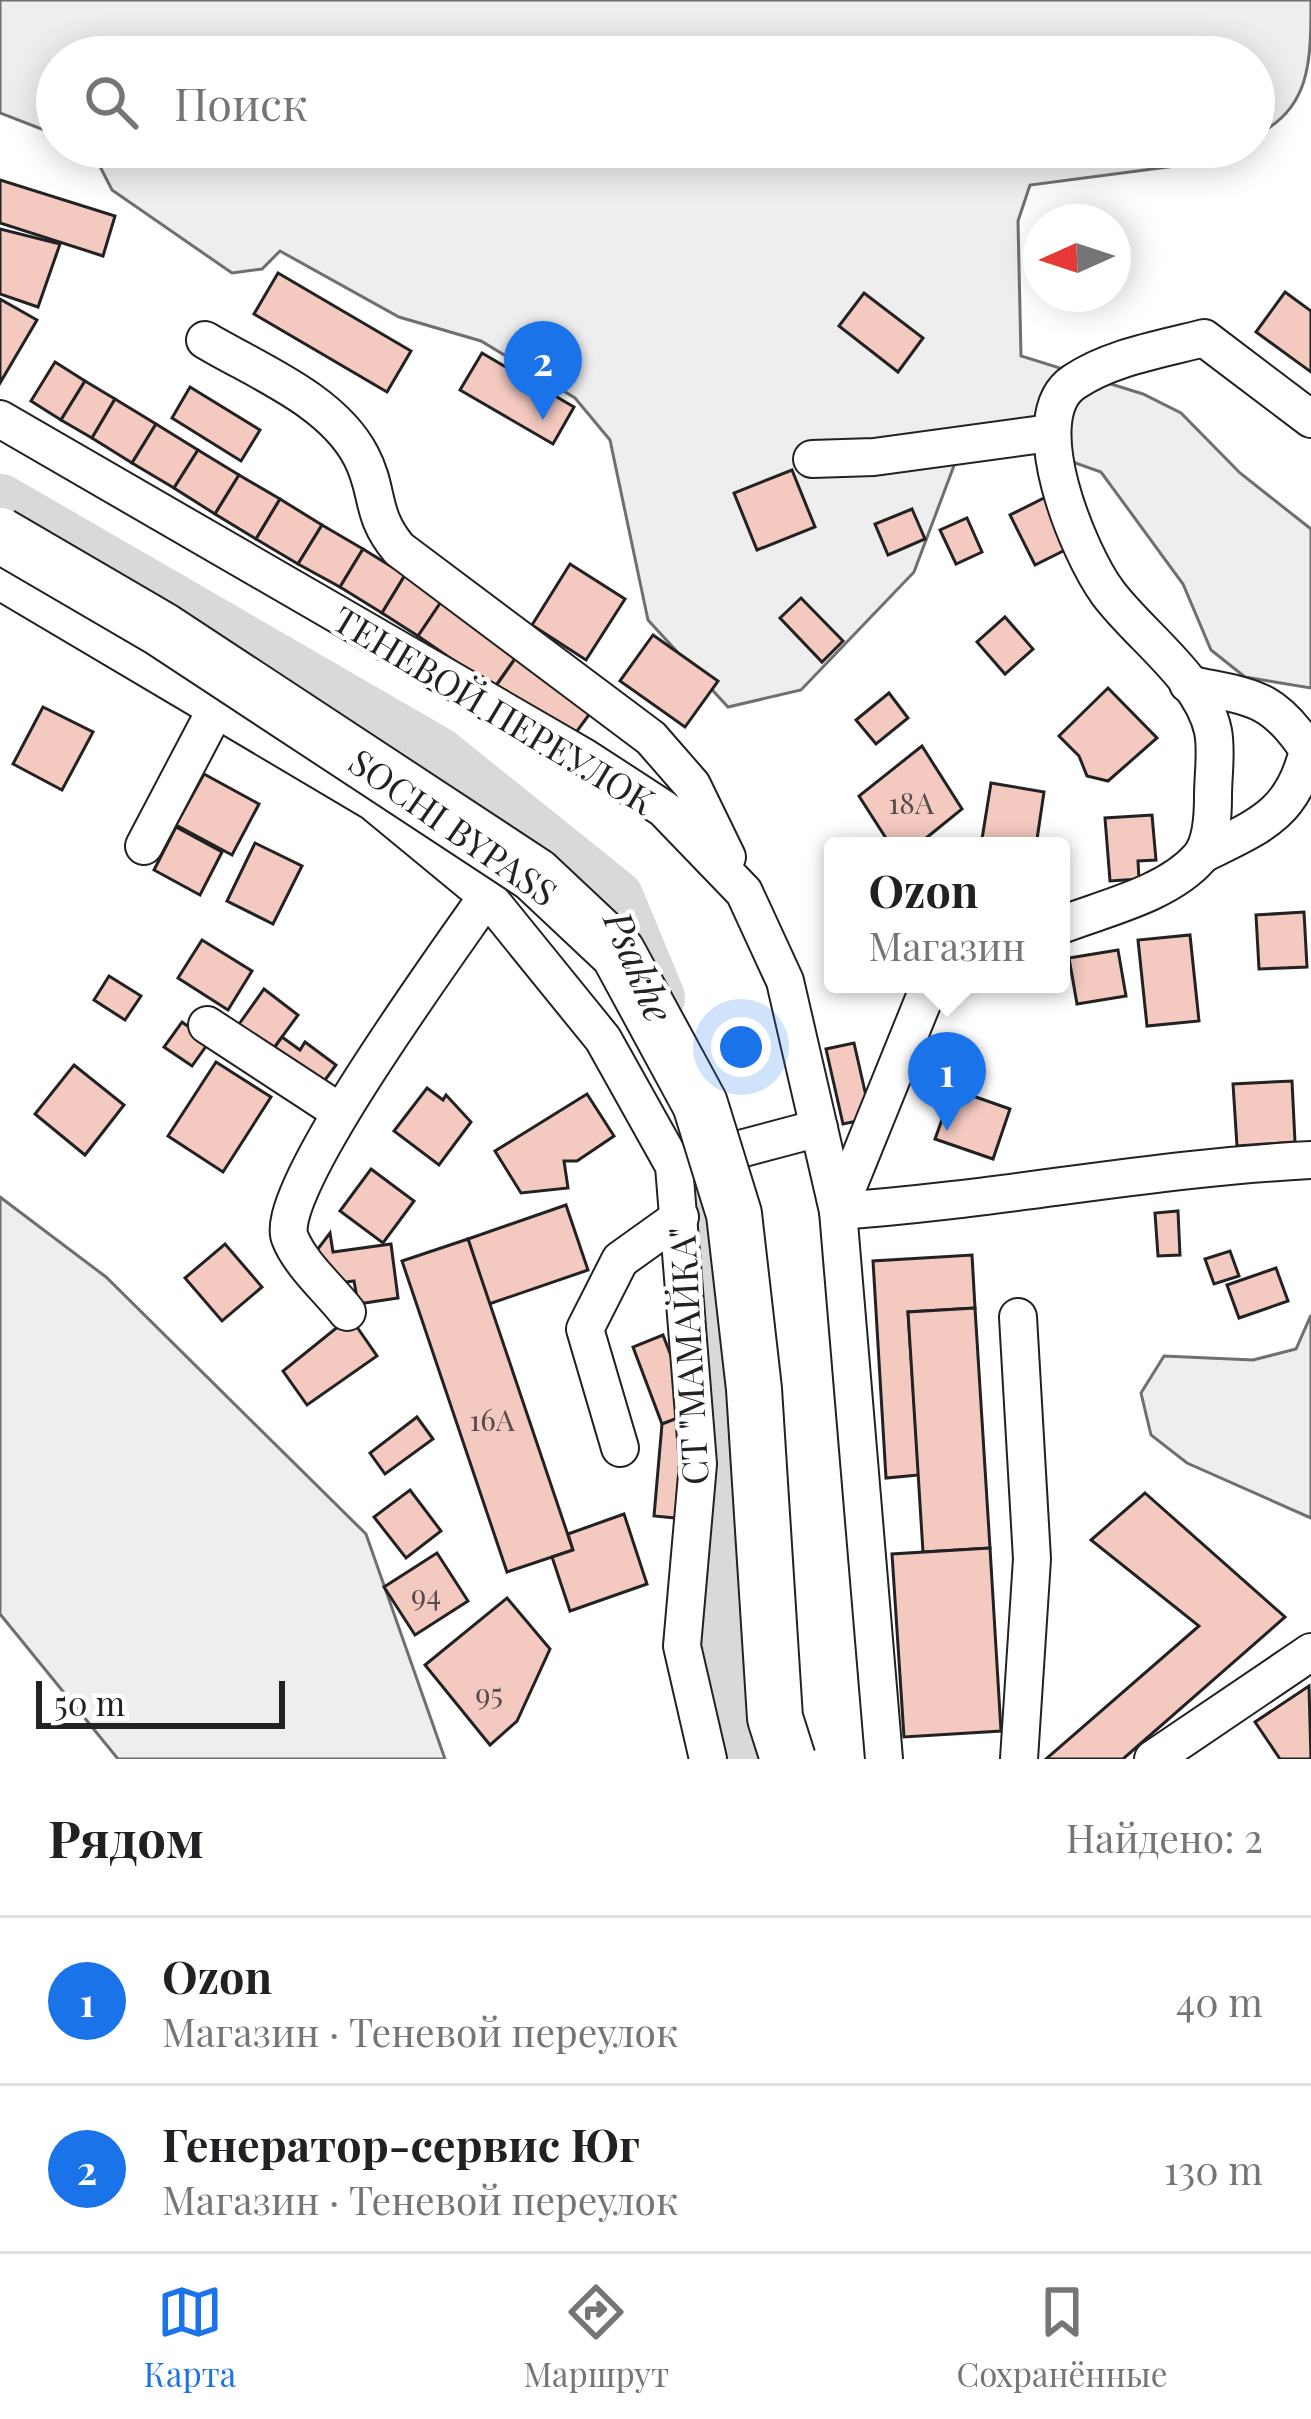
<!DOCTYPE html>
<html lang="ru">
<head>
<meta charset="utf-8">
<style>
  :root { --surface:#fff; --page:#f6f6f6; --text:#202124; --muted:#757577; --line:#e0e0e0; --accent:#1a73e8 }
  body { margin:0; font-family:"Playfair Display",serif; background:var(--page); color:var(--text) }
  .compass { position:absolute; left:1023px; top:204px; width:108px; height:108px; border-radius:50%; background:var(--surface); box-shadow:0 6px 30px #0003; rotate:267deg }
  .scale { position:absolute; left:36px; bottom:30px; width:249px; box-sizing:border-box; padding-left:12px; border:6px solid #222; border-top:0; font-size:33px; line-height:42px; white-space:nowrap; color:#222; -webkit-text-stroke:9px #fff; paint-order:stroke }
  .you { position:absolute; left:741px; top:1047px; width:42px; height:42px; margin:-30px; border:9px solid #fff; border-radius:50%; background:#1a73e8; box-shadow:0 0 0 18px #1a73e833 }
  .badge { display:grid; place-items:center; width:78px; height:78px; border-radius:50%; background:var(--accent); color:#fff; font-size:39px; font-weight:700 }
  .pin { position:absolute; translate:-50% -99px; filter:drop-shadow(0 3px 6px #0008) }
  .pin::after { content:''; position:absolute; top:63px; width:42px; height:36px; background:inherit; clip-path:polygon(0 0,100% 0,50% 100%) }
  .popup { position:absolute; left:824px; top:837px; width:246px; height:156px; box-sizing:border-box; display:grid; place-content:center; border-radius:12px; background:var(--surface); filter:drop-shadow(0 3px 9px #0005); font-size:39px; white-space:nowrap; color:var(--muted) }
  .popup b { font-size:45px; color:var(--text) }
  .popup::after { content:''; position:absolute; left:50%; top:100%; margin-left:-24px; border:24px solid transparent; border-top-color:var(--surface) }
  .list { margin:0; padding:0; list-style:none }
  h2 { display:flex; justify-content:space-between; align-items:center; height:156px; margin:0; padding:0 48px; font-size:51px }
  h2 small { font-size:39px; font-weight:400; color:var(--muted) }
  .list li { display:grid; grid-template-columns:78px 1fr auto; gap:36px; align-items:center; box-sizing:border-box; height:168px; padding:0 48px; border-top:3px solid var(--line) }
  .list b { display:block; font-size:45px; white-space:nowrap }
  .list p { margin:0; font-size:39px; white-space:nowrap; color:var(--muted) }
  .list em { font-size:39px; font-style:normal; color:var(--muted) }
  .icon { flex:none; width:66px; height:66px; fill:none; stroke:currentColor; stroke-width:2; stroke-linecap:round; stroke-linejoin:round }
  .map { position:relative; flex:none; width:1311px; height:1759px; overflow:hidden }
  .search { position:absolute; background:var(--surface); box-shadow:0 6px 30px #0003; left:36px; right:36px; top:36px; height:132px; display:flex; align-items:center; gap:30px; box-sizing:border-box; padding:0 42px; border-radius:66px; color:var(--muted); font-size:45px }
  .sheet { height:492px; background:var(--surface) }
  nav { display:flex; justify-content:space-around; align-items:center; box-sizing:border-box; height:168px; border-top:3px solid var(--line); background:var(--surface); font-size:33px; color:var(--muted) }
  nav a { display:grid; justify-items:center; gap:6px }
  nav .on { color:var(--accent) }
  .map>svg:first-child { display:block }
  .green { fill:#eee; stroke:#6f6f6f; stroke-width:3 }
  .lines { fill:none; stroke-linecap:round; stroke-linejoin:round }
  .river { stroke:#d9d9d9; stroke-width:60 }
  .building { fill:#f3c9c0; stroke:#222; stroke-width:3 }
  .minor-casing { stroke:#222; stroke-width:40 }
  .minor { stroke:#fff; stroke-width:36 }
  .highway-bridge-casing { stroke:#222; stroke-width:58; stroke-linecap:butt }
  .highway-bridge { stroke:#fff; stroke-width:54 }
  .labels { text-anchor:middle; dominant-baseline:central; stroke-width:9; stroke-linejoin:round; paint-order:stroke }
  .number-label { font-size:30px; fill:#564c4a }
  .street-label { font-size:36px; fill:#222; stroke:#fff }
  .water-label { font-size:39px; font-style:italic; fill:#222; stroke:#fff }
</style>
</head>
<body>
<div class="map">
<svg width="1311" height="1759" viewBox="0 0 1311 1759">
  <rect width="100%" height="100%" fill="#fff"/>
  <g class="green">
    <path d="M 0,0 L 1311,0 C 1311,61 1311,110 1254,136 L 1254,57 L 57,57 L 57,135 L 0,113 Z"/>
    <polygon points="90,147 1227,147 1183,165 1030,185 1018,221 1021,356 1143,394 1181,413 1240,473 1311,529 1311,688 1245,677 1211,650 1183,584 1101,472 1022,444 964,439 914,572 801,690 728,707 648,620 610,440 575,398 481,341 399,317 280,251 262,269 232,273 112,190"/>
    <polygon points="0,1197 106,1277 366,1534 445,1759 118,1759 0,1614"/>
    <polygon points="1311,1315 1311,1518 1187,1463 1151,1435 1141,1393 1164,1356 1253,1360 1296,1349"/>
  </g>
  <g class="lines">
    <g class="river">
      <polyline points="0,504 436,756 614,899 655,998"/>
      <polyline points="694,1215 709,1354 718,1597 740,1759"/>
    </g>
  </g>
  <g class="building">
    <polygon points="0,180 115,216 103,256 0,223"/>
    <polygon points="0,229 60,244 38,307 0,294"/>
    <polygon points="278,273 411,351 387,392 254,314"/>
    <polygon points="1285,292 1311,311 1311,372 1256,332"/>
    <polygon points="864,293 923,338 898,372 839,326"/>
    <polygon points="0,299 37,320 0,383"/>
    <polygon points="482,353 574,407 553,444 460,390"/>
    <polygon points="55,362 85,381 61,420 31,401"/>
    <polygon points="85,381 115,399 92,438 61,420"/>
    <polygon points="190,387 260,430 241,461 172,418"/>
    <polygon points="115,399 156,424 132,463 92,438"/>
    <polygon points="156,424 198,450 174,488 132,463"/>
    <polygon points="198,450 239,475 215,514 174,488"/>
    <polygon points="792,470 815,527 757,550 734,493"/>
    <polygon points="239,475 280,499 256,539 215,514"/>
    <polygon points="1050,495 1075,545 1035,565 1010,515"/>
    <polygon points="280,499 322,525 298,564 256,539"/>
    <polygon points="912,509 925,539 888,555 875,524"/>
    <polygon points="967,518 982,552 956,564 940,530"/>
    <polygon points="322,525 363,549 340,587 298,564"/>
    <polygon points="363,549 405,575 382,613 340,587"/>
    <polygon points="570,564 625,599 586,660 532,625"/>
    <polygon points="405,575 443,599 418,636 382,613"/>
    <polygon points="801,598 843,641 822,662 780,618"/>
    <polygon points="443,599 519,653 494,688 418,636"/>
    <polygon points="1005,617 1033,649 1005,674 977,642"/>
    <polygon points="653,635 718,681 685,727 620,681"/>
    <polygon points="519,653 594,708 569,742 494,689"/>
    <polygon points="1108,688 1157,738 1108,781 1087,776 1079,756 1059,736"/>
    <polygon points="889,693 908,718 876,744 856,720"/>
    <polygon points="43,707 93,732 62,790 13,764"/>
    <polygon points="922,746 962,809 920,843 917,839 891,846 859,796"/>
    <polygon points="204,774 259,804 232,855 176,825"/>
    <polygon points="991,783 1044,792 1036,846 982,839"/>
    <polygon points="1152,815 1156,860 1138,861 1139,879 1110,881 1105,818"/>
    <polygon points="176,827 222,852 200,895 154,870"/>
    <polygon points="255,843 302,866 273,924 227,901"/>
    <polygon points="1304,912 1307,967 1259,969 1256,915"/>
    <polygon points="1190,935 1199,1021 1147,1026 1138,940"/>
    <polygon points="202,940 252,971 228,1010 178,978"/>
    <polygon points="1118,950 1126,996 1077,1004 1069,958"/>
    <polygon points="109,976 141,996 125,1020 94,1000"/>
    <polygon points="264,989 298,1015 271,1052 237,1027"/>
    <polygon points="182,1022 209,1042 192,1066 164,1047"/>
    <polygon points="282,1037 300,1050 305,1042 336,1065 320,1087 271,1052"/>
    <polygon points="854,1043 871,1118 843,1124 826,1049"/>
    <polygon points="216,1062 271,1097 223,1172 168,1136"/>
    <polygon points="74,1065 124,1105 85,1155 35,1114"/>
    <polygon points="1292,1081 1295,1142 1237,1146 1233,1084"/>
    <polygon points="427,1088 443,1100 446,1095 471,1122 439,1165 394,1131"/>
    <polygon points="953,1089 1010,1109 993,1159 935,1139"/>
    <polygon points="587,1094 614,1136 577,1161 564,1161 568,1188 521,1193 495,1151"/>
    <polygon points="371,1169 414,1201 383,1243 340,1211"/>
    <polygon points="566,1205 588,1270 489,1304 468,1239"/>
    <polygon points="1178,1211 1180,1255 1158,1256 1155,1213"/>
    <polygon points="330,1233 333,1252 391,1244 398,1298 358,1304 354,1281 332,1284 314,1254"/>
    <polygon points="468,1239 573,1550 507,1572 402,1261"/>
    <polygon points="225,1244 262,1287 222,1321 185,1278"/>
    <polygon points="1230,1251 1239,1276 1214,1284 1205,1259"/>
    <polygon points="972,1255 975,1308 908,1312 919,1475 886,1478 873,1261"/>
    <polygon points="1276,1268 1288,1301 1239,1318 1227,1285"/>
    <polygon points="975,1308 990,1548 923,1552 908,1312"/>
    <polygon points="350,1317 377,1356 307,1405 283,1371"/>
    <polygon points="663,1335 693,1413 662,1424 633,1347"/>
    <polygon points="417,1417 433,1439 385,1474 370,1453"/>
    <polygon points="680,1417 686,1519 654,1516 662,1424"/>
    <polygon points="410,1490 441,1531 406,1558 374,1517"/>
    <polygon points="1145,1493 1285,1617 1123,1759 1046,1759 1199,1626 1091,1540"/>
    <polygon points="624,1514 647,1584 570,1611 552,1557 573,1550 568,1534"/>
    <polygon points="990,1548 1001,1731 904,1737 892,1554"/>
    <polygon points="437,1553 468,1601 415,1635 384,1587"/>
    <polygon points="507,1598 550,1649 517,1721 490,1745 425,1665"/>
    <polygon points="1309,1686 1311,1759 1280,1759 1255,1722"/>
  </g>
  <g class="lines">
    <defs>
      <g id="minor">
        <path d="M 205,340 C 257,371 332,400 361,456 C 380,492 369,513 399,549 L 651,738 L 692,785 L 727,857"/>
        <polyline points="0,419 584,757 664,809 744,892 785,981 838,1211 884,1759"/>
        <polyline points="812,459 874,457 1050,433"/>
        <polyline points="0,581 373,802 487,896 603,1039 674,1166 698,1464 682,1646 708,1759"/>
        <path d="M 1188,684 C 1250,698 1271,694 1308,750 C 1293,815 1259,826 1203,854"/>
        <polyline points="144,846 216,709"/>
        <path d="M 1061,925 C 1105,908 1168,894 1200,857 C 1212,842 1213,814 1213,796 C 1213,775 1217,751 1213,731 C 1202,678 1139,635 1108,593 C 1079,554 1021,417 1074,382 C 1111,357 1162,349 1204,338 L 1311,419"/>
        <polyline points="207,1025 340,1112"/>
        <polyline points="695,1161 819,1128"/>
        <path d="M 838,1211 C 997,1200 1152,1168 1311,1160"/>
        <polyline points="838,1211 930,984"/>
        <path d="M 347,1312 C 330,1290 300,1264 290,1238 C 271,1193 453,946 487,896"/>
        <polyline points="1018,1317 1032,1559 1019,1759"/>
        <polyline points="620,1448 585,1329 620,1260 680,1217"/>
        <polyline points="1153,1759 1311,1652"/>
      </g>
    </defs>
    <use href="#minor" class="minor-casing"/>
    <use href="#minor" class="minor"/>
    <defs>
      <polyline id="highway-bridge" points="0,535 161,629 535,875 618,953 700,1104 734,1214 754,1389 775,1718 788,1759"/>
    </defs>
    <use href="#highway-bridge" class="highway-bridge-casing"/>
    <use href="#highway-bridge" class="highway-bridge"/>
  </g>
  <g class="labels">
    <g class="number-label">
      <text x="911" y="802">18А</text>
      <text x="492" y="1419">16А</text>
      <text x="426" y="1594">94</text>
      <text x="489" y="1693">95</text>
    </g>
    <g class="street-label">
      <text transform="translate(495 709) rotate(31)">ТЕНЕВОЙ ПЕРЕУЛОК</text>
      <text transform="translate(454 826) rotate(35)">SOCHI BYPASS</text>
      <text transform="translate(687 1356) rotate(-93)">СТ "МАМАЙКА"</text>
    </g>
    <g class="water-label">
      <text transform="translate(640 966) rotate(67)">Psakhe</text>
    </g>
  </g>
</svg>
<svg class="compass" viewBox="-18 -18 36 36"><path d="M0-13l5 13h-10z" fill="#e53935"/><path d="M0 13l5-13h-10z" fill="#757577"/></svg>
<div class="scale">50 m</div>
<div class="you"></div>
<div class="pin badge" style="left:947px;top:1131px">1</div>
<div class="popup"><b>Ozon</b>Магазин</div>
<div class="pin badge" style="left:543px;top:420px">2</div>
<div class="search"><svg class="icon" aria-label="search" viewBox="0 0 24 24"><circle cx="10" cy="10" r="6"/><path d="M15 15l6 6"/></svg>Поиск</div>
</div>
<section class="sheet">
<h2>Рядом<small>Найдено: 2</small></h2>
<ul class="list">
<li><span class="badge">1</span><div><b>Ozon</b><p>Магазин · Теневой переулок</p></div><em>40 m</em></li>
<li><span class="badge">2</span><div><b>Генератор-сервис Юг</b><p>Магазин · Теневой переулок</p></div><em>130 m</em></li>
</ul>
</section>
<nav>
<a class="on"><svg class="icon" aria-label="map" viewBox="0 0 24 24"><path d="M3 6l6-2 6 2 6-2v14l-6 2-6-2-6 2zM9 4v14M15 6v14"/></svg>Карта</a>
<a><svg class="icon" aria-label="directions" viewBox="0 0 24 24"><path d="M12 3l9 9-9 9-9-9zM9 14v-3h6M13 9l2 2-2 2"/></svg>Маршрут</a>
<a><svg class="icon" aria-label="saved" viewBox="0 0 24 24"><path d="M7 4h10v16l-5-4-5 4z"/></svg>Сохранённые</a>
</nav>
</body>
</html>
